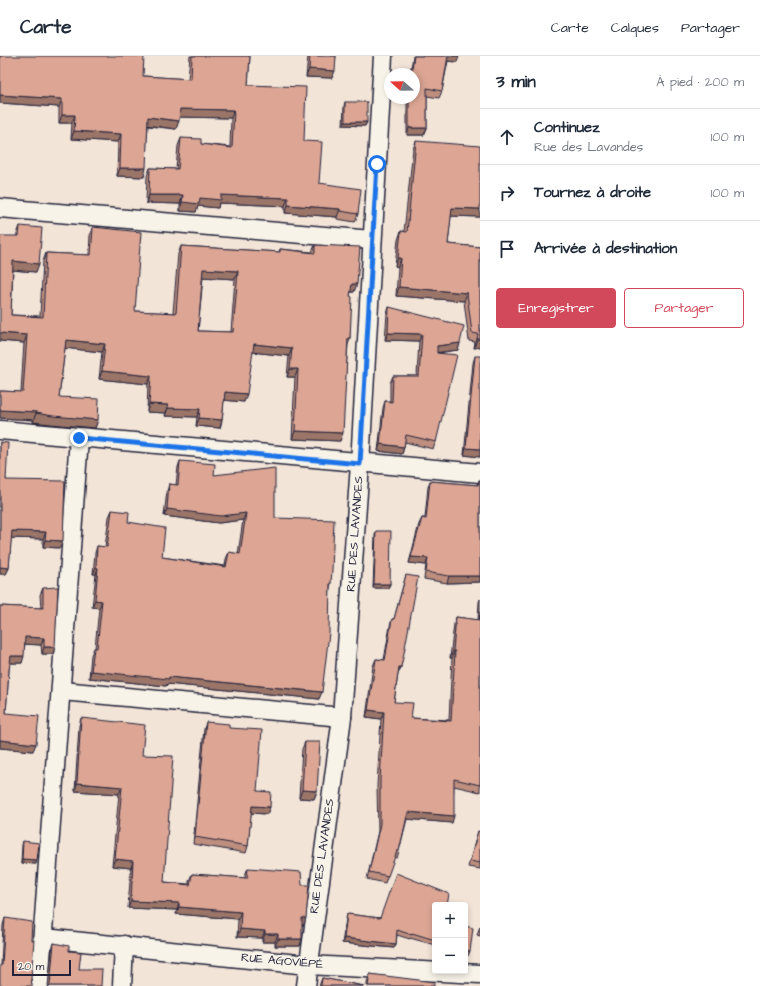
<!DOCTYPE html>
<html lang="fr">
<head>
<meta charset="utf-8">
<style>
  :root { --surface:#fff; --page:#f6f6f7; --text:#1f2937; --muted:#747a83; --line:#e0e1e3; --accent:#d1495b }
  body { margin:0; font-family:"Architects Daughter",sans-serif; background:var(--page); color:var(--text) }
  .controls { position:absolute; right:12px; bottom:12px; display:grid; overflow:hidden; border-radius:4px; box-shadow:0 2px 6px #0003 }
  .controls button { width:36px; height:36px; display:grid; place-items:center; padding:0; border:0; border-bottom:1px solid var(--line); background:var(--surface); color:var(--text); font:20px sans-serif }
  .compass { position:absolute; left:384px; top:12px; width:36px; height:36px; border-radius:50%; background:var(--surface); box-shadow:0 2px 6px #0003; rotate:290deg }
  .scale { position:absolute; left:12px; bottom:10px; width:59px; box-sizing:border-box; padding-left:4px; border:2px solid #22223b; border-top:0; font-size:11px; line-height:14px; white-space:nowrap; color:#22223b; -webkit-text-stroke:3px #f7f3e8; paint-order:stroke }
  .stop { position:absolute; width:12px; height:12px; margin:-9px; border:3px solid #1a73e8; border-radius:50%; background:#fff }
  .stop.end { background:#1a73e8; border-color:#fff; box-shadow:0 1px 4px #0008 }
  .list { margin:0; padding:0; list-style:none }
  h2 { display:flex; justify-content:space-between; align-items:center; height:52px; margin:0; padding:0 16px; font-size:17px }
  h2 small { font-size:13px; font-weight:400; color:var(--muted) }
  .list li { display:grid; grid-template-columns:26px 1fr auto; gap:12px; align-items:center; box-sizing:border-box; height:56px; padding:0 16px; border-top:1px solid var(--line) }
  .list b { display:block; font-size:15px; white-space:nowrap }
  .list p { margin:0; font-size:13px; white-space:nowrap; color:var(--muted) }
  .list em { font-size:13px; font-style:normal; color:var(--muted) }
  .actions { display:flex; gap:8px; padding:12px 16px }
  .actions a { flex:1; padding:9px 0; border:1px solid var(--accent); border-radius:4px; text-align:center; font-size:14px; color:var(--accent) }
  .actions .main { background:var(--accent); color:#fff }
  .icon { flex:none; width:22px; height:22px; fill:none; stroke:currentColor; stroke-width:2; stroke-linecap:round; stroke-linejoin:round }
  .map { position:relative; flex:none; width:480px; height:930px; overflow:hidden }
  header { display:flex; align-items:center; gap:24px; box-sizing:border-box; height:56px; padding:0 20px; background:var(--surface); border-bottom:1px solid var(--line) }
  header strong { font-size:19px }
  nav { display:flex; gap:22px; margin-inline-start:auto; font-size:14px }
  main { display:flex }
  aside { flex:1; background:var(--surface) }
  .map>svg:first-child { display:block }
  .lines { fill:none; stroke-linecap:round; stroke-linejoin:round }
  .minor-casing { stroke:#22223b; stroke-width:21 }
  .minor { stroke:#f7f3e8; stroke-width:18 }
  .wall { fill:#be8f7f; stroke:#22223b; fill-rule:evenodd }
  .shaded-wall { fill:#9b7468; stroke:#22223b }
  .building { fill:#dda694; stroke:#22223b; fill-rule:evenodd }
  .route { stroke:#1a73e8; stroke-width:5 }
  .labels { text-anchor:middle; dominant-baseline:central; stroke-width:3.5; stroke-linejoin:round; paint-order:stroke }
  .street-label { font-size:12px; fill:#22223b; stroke:#f7f3e8 }
</style>
</head>
<body>
<header>
<strong>Carte</strong>
<nav><a>Carte</a><a>Calques</a><a>Partager</a></nav>
</header>
<main>
<div class="map">
<svg width="480" height="930" viewBox="0 0 480 930">
  <rect width="100%" height="100%" fill="#f2e4d7"/>
  <filter id="ink" filterUnits="userSpaceOnUse"><feTurbulence type="fractalNoise" baseFrequency=".025" numOctaves="2"/><feDisplacementMap in="SourceGraphic" scale="8" xChannelSelector="R" yChannelSelector="G"/><feConvolveMatrix kernelMatrix="1 2 1 2 8 2 1 2 1" color-interpolation-filters="sRGB"/></filter>
  <g filter="url(#ink)">
    <g class="lines">
      <defs>
        <g id="minor">
          <polyline points="0,152 372,184"/>
          <polyline points="0,374 480,417"/>
          <polyline points="62,635 342,661"/>
          <polyline points="44,882 308,909 480,918"/>
          <polyline points="39,930 79,382"/>
          <polyline points="122,930 124,889"/>
          <polyline points="306,930 342,661 360,408 383,0"/>
        </g>
      </defs>
      <use href="#minor" class="minor-casing"/>
      <use href="#minor" class="minor"/>
    </g>
    <g class="wall">
      <polygon points="0,0 143,20 188,23 190,0 250,0 248,29 304,85 319,127 358,158 355,166 337,163 337,161 285,157 285,150 219,147 218,152 198,150 196,156 180,155 180,148 146,147 147,120 150,112 176,113 178,90 181,82 201,88 230,91 231,62 179,61 176,73 148,70 144,121 117,120 118,86 71,83 72,67 59,67 59,51 0,47"/>
      <polygon points="308,0 336,0 332,22 306,21"/>
      <polygon points="413,0 459,0 457,6 448,5 442,35 439,42 427,40 427,72 424,79 407,79 407,42 414,42 414,18 410,18"/>
      <polygon points="345,46 367,66 365,70 343,69 344,50"/>
      <polygon points="416,85 480,161 451,160 448,188 480,191 480,291 474,292 475,286 469,285 464,245 396,240 398,211 395,210 398,184 401,175 404,176 413,93"/>
      <path d="M 20,170 L 36,216 L 13,214 L 11,259 L 40,260 L 43,205 L 46,197 L 89,199 L 90,179 L 93,171 L 135,255 L 173,257 L 178,198 L 181,190 L 279,196 L 280,193 L 312,196 L 315,189 L 354,236 L 350,236 L 350,282 L 348,289 L 340,385 L 292,383 L 295,321 L 287,321 L 289,300 L 252,296 L 244,346 L 224,344 L 222,364 L 220,372 L 196,370 L 197,361 L 165,360 L 166,357 L 147,356 L 148,328 L 99,323 L 102,296 L 65,292 L 59,341 L 98,364 L 95,372 L 50,368 L 33,366 L 34,364 L 0,362 L 0,335 L 21,336 L 24,287 L 0,285 L 17,178 ZM 203,221 L 235,223 L 231,276 L 198,275 Z"/>
      <polygon points="389,251 460,287 458,294 437,297 436,386 433,393 405,386 404,391 402,398 378,395 383,352 385,345 390,345 390,327 393,320 417,320 419,285 385,284 387,258"/>
      <polygon points="475,300 480,401 464,399 473,307"/>
      <polygon points="0,386 6,424 60,492 43,491 43,483 11,482 9,512 6,518 0,518"/>
      <polygon points="180,405 214,419 275,462 331,527 330,532 319,643 167,628 166,630 89,622 91,599 94,592 95,592 99,552 92,551 96,518 93,518 95,497 97,490 105,491 109,461 112,454 128,466 162,501 225,510 226,503 229,496 238,498 243,464 219,467 164,460 167,435 169,428 176,429 178,411"/>
      <polygon points="479,424 480,424 480,526 447,527 424,523 426,509 409,507 419,468 422,462 425,462 428,431 430,425 477,429"/>
      <polygon points="376,475 390,528 388,532 373,532 375,479"/>
      <polygon points="406,519 401,611 398,618 394,646 411,662 449,664 452,602 450,602 454,568 456,561 478,564 479,546 480,543 480,736 454,730 452,767 407,763 399,795 397,802 394,801 385,827 367,823 378,775 377,730 381,663 366,661 373,610 376,603 384,604 390,570 392,563 394,563 404,526"/>
      <polygon points="43,532 53,598 42,598 41,589 25,588 22,607 10,607 9,614 6,657 33,695 0,692 0,550 41,552 40,539"/>
      <polygon points="81,662 142,699 164,826 189,828 189,825 192,818 245,822 245,819 248,812 304,869 302,869 300,890 275,890 275,886 262,886 262,882 237,881 238,863 176,858 177,854 128,852 131,812 112,810 119,738 75,735 79,670"/>
      <polygon points="206,666 229,672 257,735 270,751 267,758 251,757 248,790 246,797 193,788 204,673"/>
      <polygon points="305,686 317,735 314,743 299,742 302,693"/>
      <polygon points="478,775 480,776 480,813 468,811"/>
      <polygon points="23,785 36,808 21,807 22,789"/>
      <polygon points="435,849 435,889 410,882 410,883 397,879 396,888 394,892 342,887 346,863 347,858 380,862"/>
      <polygon points="5,862 31,923 32,929 1,909 3,869"/>
      <polygon points="480,870 480,880 477,879"/>
      <polygon points="54,887 69,895 79,913 101,930 48,930 52,894"/>
      <polygon points="370,918 434,930 367,930 367,926"/>
      <polygon points="322,922 364,930 319,930"/>
    </g>
    <g class="shaded-wall">
      <polygon points="448,0 459,0 457,6 446,5"/>
      <polygon points="309,13 335,15 332,22 306,21"/>
      <polygon points="0,39 62,43 59,51 0,47"/>
      <polygon points="180,53 234,54 231,62 177,61"/>
      <polygon points="62,59 75,59 72,67 59,67"/>
      <polygon points="148,61 179,65 176,73 145,69"/>
      <polygon points="345,66 367,66 365,70 343,69"/>
      <polygon points="409,72 427,72 424,79 407,79"/>
      <polygon points="74,75 121,78 118,86 71,83"/>
      <polygon points="120,112 146,112 144,121 117,120"/>
      <polygon points="149,139 183,139 180,148 146,147"/>
      <polygon points="221,139 288,142 285,150 219,147 218,152 198,150 196,156 180,155 182,146 200,142"/>
      <polygon points="288,149 340,153 337,161 285,157"/>
      <polygon points="452,152 480,153 480,161 449,160"/>
      <polygon points="398,202 401,202 398,211 395,210"/>
      <polygon points="13,205 39,208 36,216 10,214"/>
      <polygon points="203,213 238,215 235,223 201,221"/>
      <polygon points="352,228 357,228 354,236 349,236"/>
      <polygon points="399,231 467,237 464,245 396,240"/>
      <polygon points="0,277 27,279 24,287 0,285"/>
      <polygon points="388,277 422,278 419,285 385,284"/>
      <polygon points="477,283 480,283 480,291 474,292"/>
      <polygon points="66,284 105,288 102,296 63,292"/>
      <polygon points="460,287 458,294 434,297 437,290"/>
      <polygon points="254,288 292,292 289,300 251,296"/>
      <polygon points="290,313 298,313 295,321 287,321"/>
      <polygon points="102,315 151,320 148,328 99,323"/>
      <polygon points="225,336 247,338 244,346 222,344"/>
      <polygon points="149,348 168,349 166,357 147,356"/>
      <polygon points="168,352 200,353 197,361 165,360"/>
      <polygon points="0,354 37,356 34,364 0,362"/>
      <polygon points="36,357 98,364 95,372 50,368 33,366"/>
      <polygon points="199,362 222,364 220,372 196,370"/>
      <polygon points="295,375 343,377 340,385 292,383"/>
      <polygon points="380,388 404,391 402,398 378,395"/>
      <polygon points="466,392 480,393 480,401 464,399"/>
      <polygon points="167,453 246,457 243,464 219,467 164,460"/>
      <polygon points="12,475 46,476 43,483 9,482"/>
      <polygon points="45,484 63,485 60,492 43,491"/>
      <polygon points="411,501 428,502 426,509 409,507"/>
      <polygon points="0,511 9,512 6,518 0,518"/>
      <polygon points="96,511 98,512 96,518 93,518"/>
      <polygon points="449,520 480,520 480,526 447,527"/>
      <polygon points="374,528 390,528 388,532 373,532"/>
      <polygon points="95,544 102,545 99,552 92,551"/>
      <polygon points="25,581 44,582 41,589 23,588"/>
      <polygon points="44,591 55,591 53,598 42,598"/>
      <polygon points="453,595 455,595 452,602 450,602"/>
      <polygon points="11,600 24,600 22,607 8,607"/>
      <polygon points="399,611 401,611 398,618 397,618"/>
      <polygon points="91,615 169,621 322,636 319,643 167,628 166,630 89,622"/>
      <polygon points="368,654 384,656 381,663 366,661"/>
      <polygon points="0,684 36,688 33,695 0,692"/>
      <polygon points="77,727 122,731 119,738 75,735"/>
      <polygon points="302,734 317,735 314,743 299,742"/>
      <polygon points="252,750 270,751 267,758 249,757"/>
      <polygon points="408,756 454,760 452,767 406,763"/>
      <polygon points="22,803 37,804 36,808 21,807"/>
      <polygon points="115,803 133,805 131,812 112,810"/>
      <polygon points="131,845 179,847 177,854 128,852"/>
      <polygon points="179,851 241,856 238,863 176,858"/>
      <polygon points="302,862 306,862 304,869 299,869"/>
      <polygon points="240,873 265,875 262,882 237,881"/>
      <polygon points="265,878 278,878 275,886 262,886"/>
      <polygon points="344,882 396,888 394,892 342,887"/>
      <polygon points="278,883 302,883 300,890 275,890"/>
      <polygon points="465,894 470,895 468,900 465,899"/>
    </g>
    <g class="building">
      <polygon points="0,0 144,0 143,20 191,23 192,0 250,0 248,29 306,31 304,85 322,86 319,127 361,133 358,158 340,155 340,153 288,149 288,142 221,139 221,144 200,142 199,148 182,146 183,139 149,139 150,112 178,113 181,82 201,83 201,88 232,92 234,54 180,53 179,65 148,61 146,112 120,112 121,78 74,75 75,59 62,59 62,43 0,39"/>
      <polygon points="310,0 336,0 335,15 309,13"/>
      <polygon points="414,0 448,0 442,35 427,32 427,72 409,72 409,42 414,42 414,18 411,18"/>
      <rect x="345" y="46" width="22" height="20"/>
      <polygon points="416,85 480,90 480,153 452,152 448,188 480,191 480,283 477,283 478,278 472,277 467,237 399,231 401,202 398,202 401,175 407,176"/>
      <path d="M 20,170 L 42,172 L 39,208 L 13,205 L 11,259 L 43,261 L 46,197 L 91,199 L 93,171 L 141,176 L 135,255 L 176,257 L 181,190 L 280,196 L 280,193 L 315,197 L 315,189 L 360,191 L 357,228 L 352,228 L 350,240 L 352,241 L 350,282 L 348,282 L 343,377 L 295,375 L 298,313 L 290,313 L 292,292 L 254,288 L 247,338 L 225,336 L 222,364 L 199,362 L 200,353 L 168,352 L 168,349 L 149,348 L 151,320 L 102,315 L 105,288 L 66,284 L 59,341 L 99,343 L 98,364 L 53,360 L 36,357 L 37,356 L 0,354 L 0,335 L 23,336 L 27,279 L 0,277 L 0,180 L 19,180 ZM 203,213 L 238,215 L 233,276 L 198,275 Z"/>
      <polygon points="389,251 464,270 460,287 437,290 437,297 457,299 436,386 406,379 404,391 380,388 385,345 392,346 393,320 419,320 422,278 388,277"/>
      <polygon points="475,300 480,300 480,393 466,392"/>
      <polygon points="0,386 8,387 6,424 65,425 63,485 45,484 46,476 12,475 9,512 0,511"/>
      <polygon points="180,405 215,408 214,419 275,412 275,462 334,464 332,514 331,527 330,527 329,577 322,636 169,621 169,623 91,615 94,592 97,592 102,545 95,544 98,512 96,511 97,490 107,491 112,454 129,456 128,466 165,472 162,501 226,511 229,496 240,498 246,457 221,460 167,453 169,428 178,429"/>
      <polygon points="479,424 480,424 480,520 449,520 426,516 428,502 411,501 422,462 426,463 430,425 478,429"/>
      <polygon points="376,475 391,475 390,528 374,528"/>
      <polygon points="406,519 418,521 404,597 401,611 399,611 394,646 413,647 411,662 451,665 455,595 453,595 456,561 480,564 480,559 480,729 454,723 454,760 408,756 399,795 397,795 388,820 369,816 380,768 380,724 384,656 368,654 376,603 385,604 392,563 394,563"/>
      <polygon points="58,531 55,591 44,591 44,582 25,581 24,600 11,600 9,614 6,657 39,660 36,688 0,684 0,550 43,552 43,532"/>
      <polygon points="81,662 145,669 142,699 173,700 164,826 190,829 192,818 247,822 248,812 301,816 302,829 309,829 306,862 302,862 302,883 278,883 278,878 265,878 265,875 240,873 241,856 179,851 179,847 131,845 133,805 115,803 122,731 77,727"/>
      <polygon points="206,666 229,668 229,672 262,674 257,735 271,736 270,751 252,750 248,790 195,781"/>
      <polygon points="305,686 320,686 317,735 302,734"/>
      <polygon points="478,775 480,776 480,807 470,805"/>
      <polygon points="23,785 39,787 37,804 22,803"/>
      <polygon points="396,817 449,838 447,849 435,849 435,884 412,877 412,879 397,874 396,888 344,882 347,858 380,862"/>
      <polygon points="5,862 32,866 31,884 34,884 31,923 32,929 33,930 0,930 0,909 2,909"/>
      <polygon points="465,870 473,872 470,895 465,894"/>
      <polygon points="54,887 69,890 69,895 81,896 79,913 102,913 101,930 49,930 50,929"/>
      <polygon points="370,918 434,926 434,930 368,930"/>
      <polygon points="322,922 364,930 321,930"/>
    </g>
  </g>
  <g class="lines" filter="url(#ink)">
    <polyline class="route" points="79,382 360,408 377,108"/>
  </g>
  <g class="labels">
    <g class="street-label">
      <text transform="translate(355 478) rotate(-86)">RUE DES LAVANDES</text>
      <text transform="translate(322 800) rotate(-82)">RUE DES LAVANDES</text>
      <text transform="translate(282 905) rotate(5)">RUE AGOVIÉPÉ</text>
    </g>
  </g>
</svg>
<div class="controls">
<button>+</button>
<button>−</button>
</div>
<svg class="compass" viewBox="-18 -18 36 36"><path d="M0-13l5 13h-10z" fill="#e53935"/><path d="M0 13l5-13h-10z" fill="#747a83"/></svg>
<div class="scale">20 m</div>
<div class="stop" style="left:377px;top:108px"></div>
<div class="stop end" style="left:79px;top:382px"></div>
</div>
<aside>
<h2>3 min<small>À pied · 200 m</small></h2>
<ul class="list">
<li><svg class="icon" aria-label="ahead" viewBox="0 0 24 24"><path d="M12 20V5M6 11l6-6 6 6"/></svg><div><b>Continuez</b><p>Rue des Lavandes</p></div><em>100 m</em></li>
<li><svg class="icon" aria-label="right" viewBox="0 0 24 24"><path d="M7 20v-9h11M14 6l5 5-5 5"/></svg><div><b>Tournez à droite</b></div><em>100 m</em></li>
<li><svg class="icon" aria-label="arrive" viewBox="0 0 24 24"><path d="M6 21V4h12l-3 4 3 4H6"/></svg><div><b>Arrivée à destination</b></div></li>
</ul>
<div class="actions"><a class="main">Enregistrer</a><a>Partager</a></div>
</aside>
</main>
</body>
</html>
